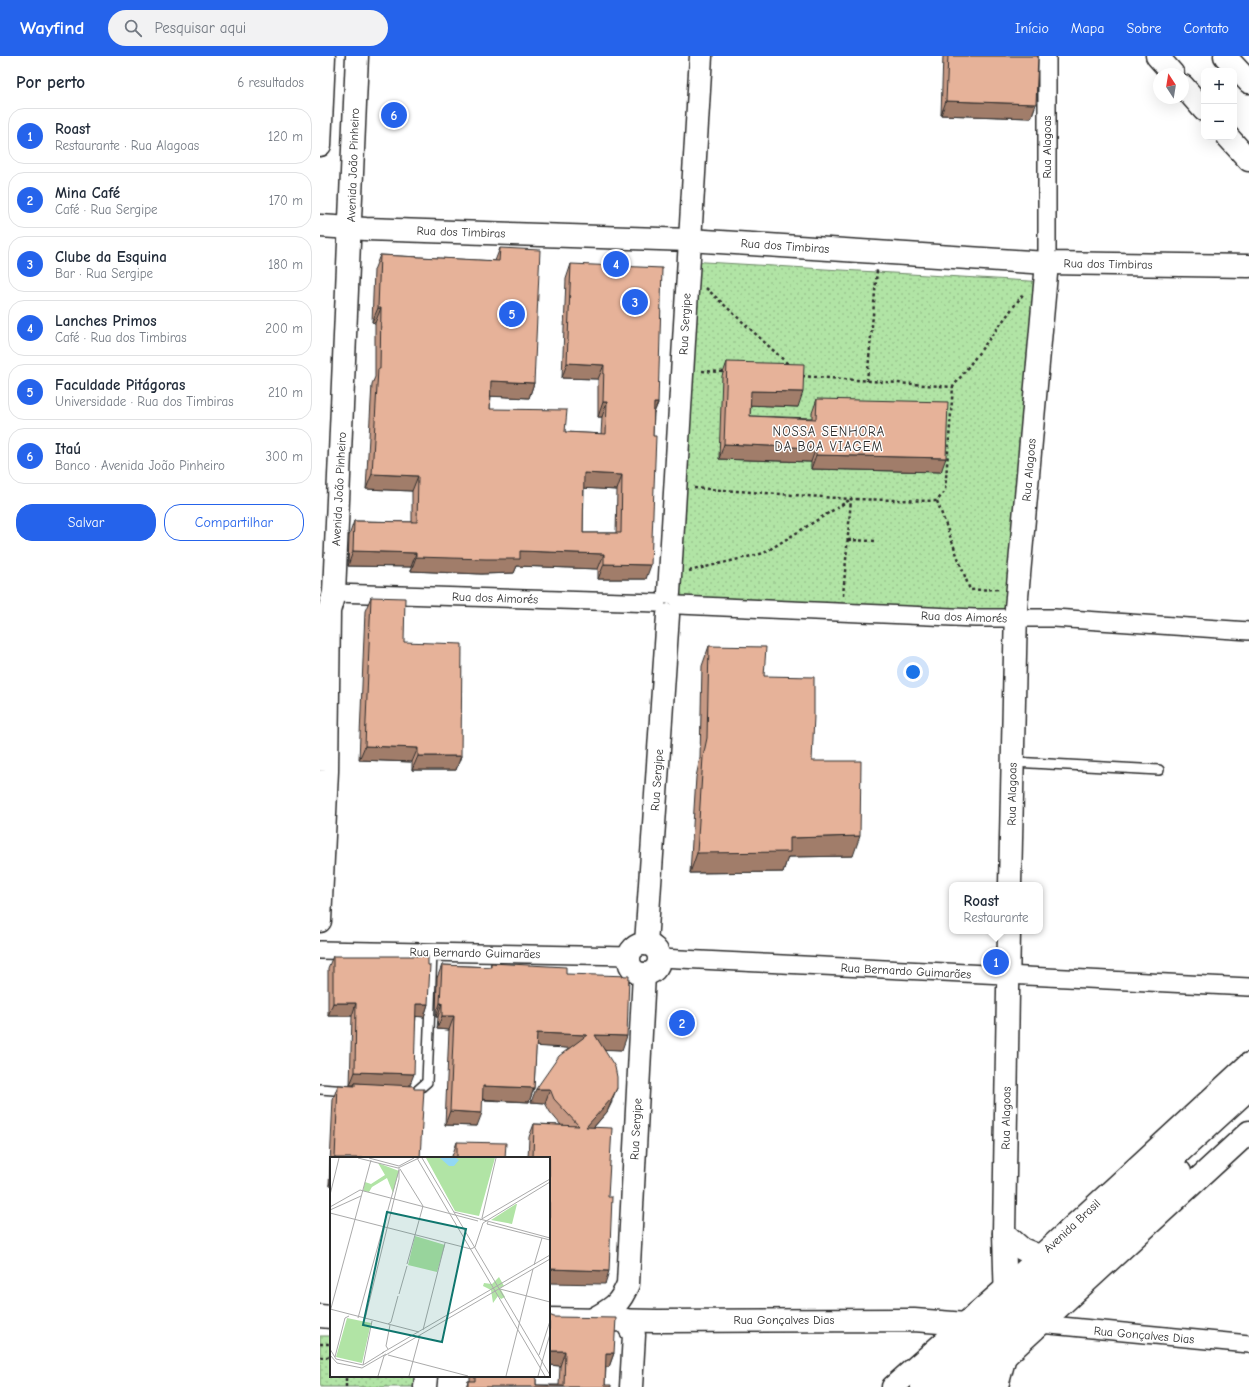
<!DOCTYPE html>
<html lang="pt">
<head>
<meta charset="utf-8">
<style>
  :root { --surface:#fff; --page:#f2f2f3; --text:#1f2937; --muted:#747a83; --line:#e0e1e3; --accent:#2563eb }
  body { margin:0; font-family:"Comic Neue",sans-serif; background:var(--page); color:var(--text) }
  .controls { position:absolute; right:12px; top:12px; display:grid; overflow:hidden; border-radius:8px; box-shadow:0 4px 16px #0002 }
  .controls button { width:36px; height:36px; display:grid; place-items:center; padding:0; border:0; border-bottom:1px solid var(--line); background:var(--surface); color:var(--text); font:20px sans-serif }
  .compass { position:absolute; left:833px; top:12px; width:36px; height:36px; border-radius:50%; background:var(--surface); box-shadow:0 4px 16px #0002; rotate:348deg }
  .you { position:absolute; left:593px; top:616px; width:14px; height:14px; margin:-10px; border:3px solid #fff; border-radius:50%; background:#1a73e8; box-shadow:0 0 0 6px #1a73e833 }
  .badge { display:grid; place-items:center; width:26px; height:26px; border-radius:50%; background:var(--accent); color:#fff; font-size:13px; font-weight:700 }
  .pin { position:absolute; translate:-50% -50%; border:2px solid #fff; box-shadow:0 1px 4px #0006 }
  .popup { position:absolute; left:629px; top:826px; width:94px; height:52px; box-sizing:border-box; display:grid; place-content:center; border-radius:8px; background:var(--surface); filter:drop-shadow(0 1px 3px #0005); font-size:13px; white-space:nowrap; color:var(--muted) }
  .popup b { font-size:15px; color:var(--text) }
  .popup::after { content:''; position:absolute; left:50%; top:100%; margin-left:-8px; border:8px solid transparent; border-top-color:var(--surface) }
  .list { margin:0; padding:0; list-style:none }
  h2 { display:flex; justify-content:space-between; align-items:center; height:52px; margin:0; padding:0 16px; font-size:17px }
  h2 small { font-size:13px; font-weight:400; color:var(--muted) }
  .list li { display:grid; grid-template-columns:26px 1fr auto; gap:12px; align-items:center; box-sizing:border-box; height:56px; margin:0 8px 8px; padding:0 8px; border:1px solid var(--line); border-radius:16px }
  .list b { display:block; font-size:15px; white-space:nowrap }
  .list p { margin:0; font-size:13px; white-space:nowrap; color:var(--muted) }
  .list em { font-size:13px; font-style:normal; color:var(--muted) }
  .actions { display:flex; gap:8px; padding:12px 16px }
  .actions a { flex:1; padding:9px 0; border:1px solid var(--accent); border-radius:16px; text-align:center; font-size:14px; color:var(--accent) }
  .actions .main { background:var(--accent); color:#fff }
  .icon { flex:none; width:22px; height:22px; fill:none; stroke:currentColor; stroke-width:2; stroke-linecap:round; stroke-linejoin:round }
  .map { position:relative; flex:none; width:929px; height:1331px; overflow:hidden }
  header { display:flex; align-items:center; gap:24px; box-sizing:border-box; height:56px; padding:0 20px; background:var(--accent); color:#fff }
  header strong { font-size:19px }
  nav { display:flex; gap:22px; margin-inline-start:auto; font-size:14px }
  .search { width:280px; height:36px; background:var(--page); display:flex; align-items:center; gap:10px; box-sizing:border-box; padding:0 14px; border-radius:22px; color:var(--muted); font-size:15px }
  main { display:flex }
  aside { flex:1; background:var(--surface) }
  .map>svg:first-child { display:block }
  .park { fill:url(#park-dots); stroke:#6e8868 }
  .lines { fill:none; stroke-linecap:round; stroke-linejoin:round }
  .service-casing { stroke:#2b2b2b; stroke-width:12 }
  .minor-casing { stroke:#2b2b2b; stroke-width:20 }
  .tertiary-casing { stroke:#2b2b2b; stroke-width:25 }
  .secondary-casing { stroke:#2b2b2b; stroke-width:25 }
  .path { stroke:#2b2b2b; stroke-width:2.5; stroke-dasharray:3 3; stroke-linecap:butt }
  .service { stroke:#fff; stroke-width:9 }
  .minor { stroke:#fff; stroke-width:17 }
  .tertiary { stroke:#fff; stroke-width:22 }
  .secondary { stroke:#fff; stroke-width:22 }
  .wall { fill:#c69984; stroke:#2b2b2b; fill-rule:evenodd }
  .shaded-wall { fill:#a17d6b; stroke:#2b2b2b }
  .building { fill:#e6b299; stroke:#2b2b2b; fill-rule:evenodd }
  .labels { text-anchor:middle; dominant-baseline:central; stroke-width:3; stroke-linejoin:round; paint-order:stroke }
  .street-label { font-size:12px; fill:#2b2b2b; stroke:#fff }
  .neighbourhood-label { font-size:13px; letter-spacing:1px; fill:#2b2b2b; stroke:#fff }
  .inset-road { fill:none; stroke:#aaa; stroke-width:1 }
  .view { fill:#0f766e; fill-opacity:0.15; stroke:#0f766e; stroke-width:2 }
  .inset-edge { fill:none; stroke:#2b2b2b; stroke-width:2 }
</style>
</head>
<body>
<header>
<strong>Wayfind</strong>
<div class="search"><svg class="icon" aria-label="search" viewBox="0 0 24 24"><circle cx="10" cy="10" r="6"/><path d="M15 15l6 6"/></svg>Pesquisar aqui</div>
<nav><a>Início</a><a>Mapa</a><a>Sobre</a><a>Contato</a></nav>
</header>
<main>
<aside>
<h2>Por perto<small>6 resultados</small></h2>
<ul class="list">
<li><span class="badge">1</span><div><b>Roast</b><p>Restaurante · Rua Alagoas</p></div><em>120 m</em></li>
<li><span class="badge">2</span><div><b>Mina Café</b><p>Café · Rua Sergipe</p></div><em>170 m</em></li>
<li><span class="badge">3</span><div><b>Clube da Esquina</b><p>Bar · Rua Sergipe</p></div><em>180 m</em></li>
<li><span class="badge">4</span><div><b>Lanches Primos</b><p>Café · Rua dos Timbiras</p></div><em>200 m</em></li>
<li><span class="badge">5</span><div><b>Faculdade Pitágoras</b><p>Universidade · Rua dos Timbiras</p></div><em>210 m</em></li>
<li><span class="badge">6</span><div><b>Itaú</b><p>Banco · Avenida João Pinheiro</p></div><em>300 m</em></li>
</ul>
<div class="actions"><a class="main">Salvar</a><a>Compartilhar</a></div>
</aside>
<div class="map">
<svg width="929" height="1331" viewBox="0 0 929 1331">
  <defs>
    <pattern id="park-dots" width="8" height="8" patternUnits="userSpaceOnUse"><rect width="8" height="8" fill="#b1e4a5"/><path d="M2 2h.1M6 6h.1" fill="none" stroke="#98c48e" stroke-width="1.8" stroke-linecap="round"/></pattern>
  </defs>
  <rect width="100%" height="100%" fill="#fff"/>
  <filter id="ink" filterUnits="userSpaceOnUse"><feTurbulence type="fractalNoise" baseFrequency=".025" numOctaves="2"/><feDisplacementMap in="SourceGraphic" scale="8" xChannelSelector="R" yChannelSelector="G"/><feConvolveMatrix kernelMatrix="1 2 1 2 8 2 1 2 1" color-interpolation-filters="sRGB"/></filter>
  <g filter="url(#ink)">
    <g class="park">
      <polygon points="368,205 726,226 702,550 679,559 358,542"/>
      <polygon points="0,1280 11,1280 11,1320 97,1320 96,1331 0,1331"/>
    </g>
    <g class="lines">
      <defs>
        <g id="service">
          <polyline points="693,706 839,714"/>
          <polyline points="0,1033 28,1035"/>
          <polyline points="89,1038 98,1034 107,1026 112,896"/>
        </g>
        <g id="minor">
          <polyline points="727,0 727,207"/>
          <polyline points="14,537 337,547"/>
          <polyline points="359,549 655,562 734,562 929,575"/>
          <polyline points="0,894 309,900"/>
          <polyline points="340,902 929,931"/>
          <polyline points="720,1268 929,1288"/>
        </g>
        <g id="tertiary">
          <polyline points="0,89 4,0"/>
          <polyline points="0,170 46,173 369,184 727,207 929,210"/>
          <polyline points="349,537 381,0"/>
          <polyline points="690,829 696,552 727,207"/>
          <polyline points="0,865 7,715 9,555 14,537 37,0"/>
          <circle cx="324" cy="903" r="15"/>
          <polyline points="326,888 348,559"/>
          <polyline points="684,1177 702,1193 719,1200"/>
          <polyline points="686,1248 684,1177 689,875"/>
          <polyline points="0,1260 11,1261"/>
          <path d="M 275,1262 C 293,1252 300,1248 308,1228 L 324,918"/>
          <polyline points="229,1263 337,1265 594,1264 646,1268 659,1272"/>
          <polyline points="305,1264 314,1279 311,1331"/>
          <polyline points="677,1330 685,1300 685,1292"/>
          <polyline points="105,1331 106,1320"/>
        </g>
        <g id="secondary">
          <polyline points="837,0 853,18"/>
          <polyline points="905,0 929,26"/>
          <polyline points="863,30 884,54"/>
          <polyline points="908,81 929,104"/>
          <polyline points="573,1331 686,1232 929,1008"/>
          <polyline points="602,1331 929,1033"/>
          <polyline points="627,1331 860,1116"/>
          <polyline points="652,1331 929,1076"/>
        </g>
      </defs>
      <use href="#service" class="service-casing"/>
      <use href="#minor" class="minor-casing"/>
      <use href="#tertiary" class="tertiary-casing"/>
      <use href="#secondary" class="secondary-casing"/>
      <g class="path">
        <polyline points="386,232 469,309"/>
        <polyline points="382,315 405,316"/>
        <polyline points="482,320 633,331 704,237"/>
        <polyline points="547,325 557,214"/>
        <polyline points="374,432 531,443 617,445 625,435 633,331"/>
        <polyline points="617,445 650,534 679,533"/>
        <polyline points="528,484 556,485"/>
        <polyline points="369,515 444,497 531,443"/>
        <polyline points="523,540 531,443"/>
        <polyline points="0,1288 11,1288"/>
        <polyline points="0,1301 11,1301"/>
        <polyline points="26,1331 26,1320"/>
      </g>
      <use href="#service" class="service"/>
      <use href="#minor" class="minor"/>
      <use href="#tertiary" class="tertiary"/>
      <use href="#secondary" class="secondary"/>
    </g>
    <g class="wall">
      <polygon points="623,0 718,0 716,48 711,62 621,59"/>
      <path d="M 180,192 L 214,327 L 209,342 L 171,340 L 170,353 L 245,376 L 281,378 L 282,361 L 278,361 L 278,323 L 242,322 L 246,223 L 251,208 L 338,347 L 334,357 L 326,523 L 278,523 L 278,513 L 197,510 L 194,517 L 161,518 L 91,515 L 91,511 L 28,510 L 29,480 L 34,465 L 92,466 L 92,435 L 46,433 L 52,328 L 55,321 L 55,267 L 52,266 L 54,214 L 60,199 L 175,205 ZM 264,432 L 297,434 L 296,477 L 263,477 Z"/>
      <polygon points="407,306 478,351 431,349 430,360 492,362 492,357 497,343 621,416 491,413 491,406 399,403 402,320"/>
      <polygon points="51,541 84,586 141,700 136,714 92,714 92,706 39,704 45,555"/>
      <polygon points="389,590 444,620 492,705 533,800 468,801 463,816 370,817 376,721 380,702 382,610"/>
      <polygon points="13,900 108,948 104,961 96,960 90,1030 100,1102 11,1102 11,1129 9,1129 13,1043 18,1029 34,1030 34,1029 30,1029 32,960 8,960 8,912"/>
      <polygon points="171,907 246,918 302,994 284,993 292,1046 287,1056 274,1071 285,1228 229,1102 208,1102 209,1081 214,1068 241,1069 230,1056 225,1047 211,1046 250,992 216,990 214,1032 209,1046 162,1044 157,1070 125,1069 129,974 117,973 118,961 116,961 117,922 122,909 170,911"/>
      <polygon points="137,1086 185,1102 132,1102 132,1100"/>
      <polygon points="11,1199 11,1225 10,1225"/>
      <polygon points="229,1259 294,1297 289,1311 286,1311 285,1329 291,1331 146,1331 148,1325 150,1325 150,1320 216,1320 216,1329 239,1329 240,1310 229,1309"/>
    </g>
    <g class="shaded-wall">
      <polygon points="626,45 716,48 711,62 621,59"/>
      <polygon points="58,252 61,252 55,267 52,266"/>
      <polygon points="247,307 284,309 278,323 242,322"/>
      <polygon points="171,325 214,327 209,342 166,340"/>
      <polygon points="431,335 483,336 478,351 426,349"/>
      <polygon points="283,346 287,346 282,361 278,361"/>
      <polygon points="334,347 338,347 332,361"/>
      <polygon points="404,388 496,392 491,406 399,403"/>
      <polygon points="496,399 626,402 621,416 491,413"/>
      <polygon points="264,417 302,419 297,434 259,432"/>
      <polygon points="52,418 98,420 92,435 46,433"/>
      <polygon points="33,495 96,497 91,511 28,510"/>
      <polygon points="200,495 284,498 278,513 197,510 194,517 161,518 91,515 96,501"/>
      <polygon points="284,508 331,509 326,523 278,523"/>
      <polygon points="45,690 98,692 92,706 39,704"/>
      <polygon points="98,700 141,700 136,714 92,714"/>
      <polygon points="540,780 533,800 468,801 463,816 370,817 377,797 470,782"/>
      <polygon points="13,947 36,947 32,960 8,960"/>
      <polygon points="120,947 122,947 118,961 116,961"/>
      <polygon points="96,948 108,948 104,961 91,960"/>
      <polygon points="122,960 134,960 129,974 117,973"/>
      <polygon points="217,977 267,979 262,993 212,990"/>
      <polygon points="275,979 307,980 302,994 270,993"/>
      <polygon points="35,1016 94,1018 89,1031 35,1027 34,1029 30,1029"/>
      <polygon points="163,1030 214,1032 209,1046 158,1043"/>
      <polygon points="297,1032 287,1056 262,1084 266,1071"/>
      <polygon points="216,1033 230,1033 225,1047 211,1046"/>
      <polygon points="130,1055 162,1057 157,1070 125,1069"/>
      <polygon points="11,1123 11,1129 9,1129"/>
      <polygon points="229,1213 289,1215 285,1228 229,1227"/>
      <polygon points="229,1295 245,1295 240,1310 229,1309"/>
      <polygon points="286,1297 294,1297 289,1311 281,1311"/>
    </g>
    <g class="building">
      <polygon points="628,0 718,0 716,48 626,45"/>
      <path d="M 180,192 L 220,194 L 214,327 L 171,325 L 170,353 L 247,354 L 245,376 L 286,378 L 287,346 L 283,346 L 284,309 L 247,307 L 251,208 L 342,212 L 338,347 L 334,347 L 333,380 L 336,380 L 331,509 L 284,508 L 284,498 L 200,495 L 200,503 L 166,503 L 96,501 L 96,497 L 33,495 L 34,465 L 97,466 L 98,420 L 52,418 L 58,313 L 60,313 L 61,252 L 58,252 L 60,199 L 179,205 ZM 264,417 L 302,419 L 301,477 L 263,477 Z"/>
      <polygon points="407,306 484,308 483,336 431,335 430,360 496,363 497,343 628,346 626,402 496,399 496,392 404,388"/>
      <polygon points="51,541 85,542 84,586 142,588 141,700 98,700 98,692 45,690"/>
      <polygon points="389,590 446,591 444,620 494,621 494,660 492,705 541,705 540,780 470,782 470,796 377,797 383,701 387,682"/>
      <polygon points="13,900 108,900 108,909 110,909 108,948 96,948 94,1018 35,1016 36,947 13,947"/>
      <polygon points="171,907 246,911 246,918 309,920 307,980 275,979 295,1011 297,1021 297,1032 292,1042 266,1071 292,1072 288,1141 292,1141 289,1215 229,1213 229,1102 213,1102 214,1068 259,1070 234,1043 230,1033 216,1033 239,1000 267,979 217,977 214,1032 163,1030 162,1057 130,1055 134,960 122,960 122,947 120,947 122,909 171,911"/>
      <polygon points="35,1027 94,1030 94,1033 104,1033 100,1102 15,1102 18,1029 35,1030"/>
      <polygon points="137,1086 186,1087 185,1102 137,1102"/>
      <polygon points="229,1259 234,1261 296,1262 294,1297 286,1297 285,1329 291,1329 291,1331 148,1331 148,1325 155,1325 155,1320 216,1320 216,1329 244,1330 245,1295 229,1295"/>
    </g>
  </g>
  <g class="labels">
    <g class="street-label">
      <text transform="translate(727 91) rotate(-90)">Rua Alagoas</text>
      <text transform="translate(33 109) rotate(-88)">Avenida João Pinheiro</text>
      <text transform="translate(141 176) rotate(2)">Rua dos Timbiras</text>
      <text transform="translate(465 190) rotate(4)">Rua dos Timbiras</text>
      <text transform="translate(788 208) rotate(1)">Rua dos Timbiras</text>
      <text transform="translate(365 268) rotate(-87)">Rua Sergipe</text>
      <text transform="translate(709 414) rotate(-85)">Rua Alagoas</text>
      <text transform="translate(19 433) rotate(-87)">Avenida João Pinheiro</text>
      <text transform="translate(175 542) rotate(2)">Rua dos Aimorés</text>
      <text transform="translate(644 561) rotate(2)">Rua dos Aimorés</text>
      <text transform="translate(337 724) rotate(-86)">Rua Sergipe</text>
      <text transform="translate(692 738) rotate(-89)">Rua Alagoas</text>
      <text transform="translate(155 897) rotate(1)">Rua Bernardo Guimarães</text>
      <text transform="translate(586 915) rotate(3)">Rua Bernardo Guimarães</text>
      <text transform="translate(686 1062) rotate(-89)">Rua Alagoas</text>
      <text transform="translate(316 1073) rotate(-87)">Rua Sergipe</text>
      <text transform="translate(752 1170) rotate(-43)">Avenida Brasil</text>
      <text x="464" y="1264">Rua Gonçalves Dias</text>
      <text transform="translate(824 1279) rotate(5)">Rua Gonçalves Dias</text>
    </g>
    <g class="neighbourhood-label">
      <text x="509" y="375">NOSSA SENHORA<tspan x="509" dy="15">DA BOA VIAGEM</tspan></text>
    </g>
  </g>
  <g transform="translate(10 1101)">
    <rect width="220" height="220" fill="#fff"/>
    <path d="M 96,1 L 165,1 L 149,59 L 125,54 ZM 48,6 L 69,14 L 63,36 L 57,21 L 42,30 L 39,35 L 33,34 L 35,25 L 41,27 L 55,18 ZM 187,47 L 182,67 L 161,63 L 186,47 ZM 85,79 L 115,88 L 107,115 L 78,108 ZM 17,161 L 41,166 L 32,206 L 6,200 Z" fill="#b1e4a5"/>
    <path d="M 169,120 L 174,129 L 170,131 L 175,140 L 171,142 L 168,139 L 163,146 L 161,133 L 153,129 L 154,126 L 162,127 Z" fill="#b1e4a5"/>
    <path d="M 110,1 L 126,1 L 129,3 L 124,9 L 119,9 Z" fill="#92d8f4"/>
    <path class="inset-road" d="M 28,1 L 68,11 L 89,1M 39,1 L 69,9 L 84,1M 87,1 L 215,219M 92,1 L 220,218M 70,12 L 93,49 L 77,107M 0,38 L 9,1M 0,50 L 30,33 L 148,64M 0,53 L 31,39M 124,55 L 220,81M 0,56 L 141,92 L 145,90 L 153,66 L 220,25M 152,61 L 166,1M 150,63 L 220,22M 158,65 L 157,67 L 220,83M 204,108 L 212,81M 170,132 L 220,145M 69,137 L 77,109M 0,152 L 89,175M 0,155 L 41,3M 28,161 L 69,13M 35,162 L 69,22 L 69,11M 58,167 L 61,165 L 68,139M 93,173 L 115,86M 0,192 L 6,202 L 33,208M 58,192 L 56,189 L 60,168M 52,196 L 220,98M 0,198 L 7,206 L 32,211 L 56,197M 58,198 L 138,219M 209,198 L 220,164M 54,199 L 220,102M 5,200 L 15,161 L 19,159M 33,208 L 42,164M 33,208 L 54,195M 48,219 L 54,199M 79,219 L 90,178M 176,219 L 203,112M 208,219 L 220,177"/>
    <path class="view" d="M 57,55 L 136,72 L 112,185 L 33,168 Z"/>
    <rect width="220" height="220" class="inset-edge"/>
  </g>
</svg>
<div class="controls">
<button>+</button>
<button>−</button>
</div>
<svg class="compass" viewBox="-18 -18 36 36"><path d="M0-13l5 13h-10z" fill="#e53935"/><path d="M0 13l5-13h-10z" fill="#747a83"/></svg>
<div class="you"></div>
<div class="pin badge" style="left:676px;top:906px">1</div>
<div class="popup"><b>Roast</b>Restaurante</div>
<div class="pin badge" style="left:362px;top:967px">2</div>
<div class="pin badge" style="left:315px;top:246px">3</div>
<div class="pin badge" style="left:296px;top:208px">4</div>
<div class="pin badge" style="left:192px;top:258px">5</div>
<div class="pin badge" style="left:74px;top:59px">6</div>
</div>
</main>
</body>
</html>
